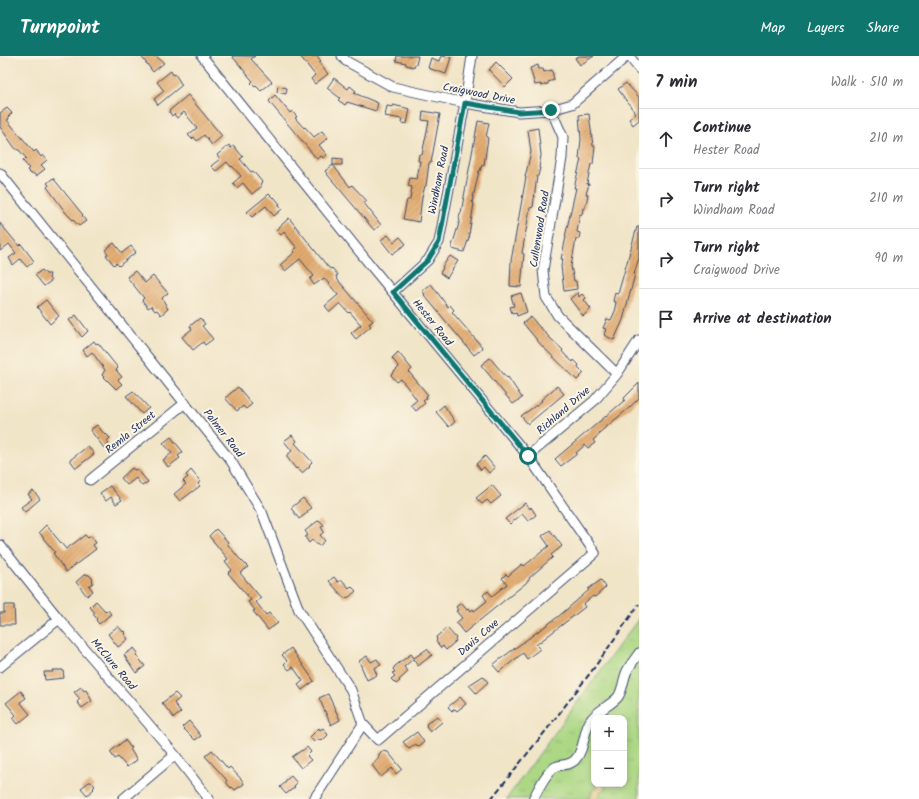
<!DOCTYPE html>
<html lang="en">
<head>
<meta charset="utf-8">
<style>
  body { margin:0; font-family:Kalam,sans-serif; background:#f2f2f3; color:#2b2b33 }
  .controls { position:absolute; right:12px; bottom:12px; display:grid; overflow:hidden; border-radius:8px; box-shadow:0 2px 6px #0003 }
  .controls button { width:36px; height:36px; display:grid; place-items:center; padding:0; border:0; border-bottom:1px solid #e1e1e2; background:#fff; color:#2b2b33; font:20px sans-serif }
  .stop { position:absolute; width:12px; height:12px; margin:-9px; border:3px solid #0f766e; border-radius:50%; background:#fff }
  .stop.end { background:#0f766e; border-color:#fff; box-shadow:0 1px 4px #0008 }
  .list { margin:0; padding:0; list-style:none }
  h2 { display:flex; justify-content:space-between; align-items:center; height:52px; margin:0; padding:0 16px; font-size:17px }
  h2 small { font-size:13px; font-weight:400; color:#7c7c81 }
  .list li { display:grid; grid-template-columns:26px 1fr auto; gap:12px; align-items:center; box-sizing:border-box; height:60px; padding:0 16px; border-top:1px solid #e1e1e2 }
  .list b { display:block; font-size:15px; white-space:nowrap }
  .list p { margin:0; font-size:13px; white-space:nowrap; color:#7c7c81 }
  .list em { font-size:13px; font-style:normal; color:#7c7c81 }
  .icon { flex:none; width:22px; height:22px; fill:none; stroke:currentColor; stroke-width:2; stroke-linecap:round; stroke-linejoin:round }
  .map { position:relative; flex:none; width:639px; height:743px; overflow:hidden }
  header { display:flex; align-items:center; gap:24px; box-sizing:border-box; height:56px; padding:0 20px; background:#0f766e; color:#fff }
  header strong { font-size:19px }
  nav { display:flex; gap:22px; margin-inline-start:auto; font-size:14px }
  main { display:flex }
  aside { flex:1; background:#fff }
  .map>svg:first-child { display:block }
  .grass { fill:url(#grass-tufts); stroke:#648371; fill-rule:evenodd }
  .sand { fill:url(#sand-dots); stroke:#84847e }
  .building { fill:url(#building-hatch) }
  .lines { fill:none; stroke-linecap:round; stroke-linejoin:round }
  .minor-casing { stroke:#3b4a6e; stroke-width:11 }
  .minor { stroke:#fff; stroke-width:9 }
  .rail { stroke:#1b2f5e; stroke-width:2; stroke-dasharray:6 3; stroke-linecap:butt }
  .route { stroke:#0f766e; stroke-width:5 }
  .labels { text-anchor:middle; stroke-width:4; stroke-linejoin:round; paint-order:stroke }
  .street-label { font-size:11px; fill:#1b2f5e; stroke:#fcf5e5 }
</style>
</head>
<body>
<header>
<strong>Turnpoint</strong>
<nav><a>Map</a><a>Layers</a><a>Share</a></nav>
</header>
<main>
<div class="map">
<svg width="639" height="743" viewBox="0 0 639 743">
  <defs>
    <pattern id="grass-tufts" width="24" height="20" patternUnits="userSpaceOnUse"><rect width="24" height="20" fill="#acd784"/><path d="M3 7l-1-3M5 7V3M7 7l1-3M15 17l-1-3M17 17v-4M19 17l1-3" fill="none" stroke="#93b974"/></pattern>
    <pattern id="sand-dots" width="8" height="8" patternUnits="userSpaceOnUse"><rect width="8" height="8" fill="#eeda9e"/><path d="M2 2h.1M6 6h.1" fill="none" stroke="#ccbb8a" stroke-width="1.8" stroke-linecap="round"/></pattern>
    <pattern id="building-hatch" width="6" height="6" patternUnits="userSpaceOnUse"><rect width="6" height="6" fill="#e2ab70"/><path d="M-1 1l2-2M0 6l6-6M5 7l2-2" fill="none" stroke="#c19363"/></pattern>
  </defs>
  <rect width="100%" height="100%" fill="#fcf5e5"/>
  <filter id="ink" filterUnits="userSpaceOnUse"><feTurbulence type="fractalNoise" baseFrequency=".025" numOctaves="2"/><feDisplacementMap in="SourceGraphic" scale="8" xChannelSelector="R" yChannelSelector="G"/><feConvolveMatrix kernelMatrix="1 2 1 2 8 2 1 2 1" color-interpolation-filters="sRGB"/></filter>
  <filter id="wash" filterUnits="userSpaceOnUse"><feTurbulence type="fractalNoise" baseFrequency=".012" numOctaves="4" result="noise"/><feDisplacementMap in="SourceGraphic" scale="16" xChannelSelector="R" yChannelSelector="G"/><feGaussianBlur stdDeviation="0.9" result="paint"/><feColorMatrix in="noise" values="0 0 0 0 0 0 0 0 0 0 0 0 0 0 0 0 0 1.4 0 .05"/><feComposite in="paint" operator="in"/></filter>
  <g filter="url(#wash)">
    <rect width="100%" height="100%" fill="#f1e5c8"/>
    <path class="grass" d="M639 562V743H506L507 742ZM594 662H624V728H594Z"/>
    <path class="sand" d="M595 728H604L606 732 600 736 598 743H586L591 740 592 735 597 731Z"/>
    <g id="blocks">
      <path class="building" d="M141 0H156L164 7 153 16Z
        M232 0H255L251 3 272 26 261 35 256 30 255 31 251 27 253 25 251 23Z
        M300 0H317L321 5 319 7 328 18 315 28 311 23 315 19Z
        M397 0H418L416 9H414V11L406 9V7L396 5Z
        M441 0 451 1 446 18 428 12 431 2 439 5Z
        M579 0H594L580 9 575 2Z
        M496 6 513 23 505 31 489 14Z
        M538 9 539 13H543L544 16 552 14 554 24 548 26V28L541 30V28L535 29 530 12Z
        M171 15 173 19 175 18 182 29 158 49 154 43 164 35 157 26Z
        M334 22 348 33 350 30 356 35 354 37 378 47 376 55 347 46 345 49 338 44 340 42 327 32Z
        M626 27 639 41V64L633 69 629 63 636 58 618 33Z
        M278 30 287 32 286 38 277 36Z
        M188 39 222 80 212 89 204 79 197 85 194 81 192 83 188 79 197 72 184 56 177 62 174 58 172 60 169 55Z
        M275 39 290 57 292 55 297 61 295 62 304 72 305 71 314 81 322 75 328 82 319 89 327 99 323 102 321 100 317 103 271 48 269 45Z
        M393 49 410 53 407 68 401 67 402 63 385 60 387 50 393 51Z
        M7 52 12 57 8 61 9 63 7 64 34 96 36 94 41 101 43 99 47 104 41 109 45 113 36 120 33 117 31 118 27 114 29 112 23 105 26 102 19 94H18L15 92 0 71V57Z
        M423 55 440 58 431 107H429L426 130H425L422 141 419 166 403 163 407 144H410L412 131 408 130 410 122 417 123 420 105H418L419 98 422 99 425 84 429 65 422 64Z
        M589 58 593 90H595L593 108H591L587 128H589L586 138 588 139 585 153 583 152 582 159 580 158 577 176 580 177 579 183H576L571 210 574 225H576L577 233 564 235 561 210 563 203H561L566 181H565L567 172 576 132H574L581 103H579L581 83 579 59Z
        M478 65 489 67 486 81 488 82 484 109H482L480 115H479L472 146 474 147 469 179H470L464 196 452 193V190L460 164 459 163 460 157H461Z
        M538 72 541 99 539 112H540L538 120H537L533 151 530 152 525 180 522 197 524 198 521 231 510 230 511 205 526 121H525L531 96 528 74Z
        M229 89 231 92 234 90 243 101 240 103 251 116 253 115 262 126 260 128 262 130 252 138 243 127 237 132 233 127 241 120 232 110 231 111 227 106 216 115 211 110 220 103 217 99Z
        M333 102 342 103V109H333Z
        M333 109 350 131 352 129 367 145 364 147 381 169 374 174 327 118 325 115Z
        M53 122 83 159 82 160 86 165 79 170 66 157 47 131 49 129 47 127Z
        M269 138 273 142 274 141 280 148 278 149 282 153 274 160 266 150 252 161 247 156Z
        M289 162 328 211 331 213 332 212 338 219 336 220 337 223 373 265 369 268 371 270 356 283 351 277 361 269 350 256 349 257 340 247 330 256 325 250 338 239 324 222 314 229 310 223 314 220 300 203 285 215 280 209 295 196 293 194 297 192 284 176 281 179 276 174Z
        M0 167 19 190 21 188 34 205 27 211 20 203 13 209 9 202 16 197 9 188 0 195Z
        M637 171H639V202L634 218H635L623 264 614 284 604 279 606 273 603 272 607 263 611 264 616 253 615 252 616 246 613 245 615 237 618 238Z
        M388 179 394 186 400 181 406 188 392 198 381 184Z
        M114 187 122 197 131 190 136 196 119 210 116 207 114 209 106 199 108 198 105 194Z
        M450 200 458 205 447 222 440 217 443 212 442 211Z
        M42 214 46 218H50L49 222 51 225 44 230 35 219Z
        M135 215 145 227 153 220 168 237 162 242 168 253 161 259 157 254 155 255 151 250 148 252 142 244 144 242 127 221Z
        M431 228 448 251 450 249 454 254 452 256 483 292 474 299 424 239 425 238 422 235Z
        M578 236 579 241 582 238 586 242 584 244 591 253 583 260 570 243Z
        M521 237 527 256 517 260 516 256 512 257 510 251 514 250 511 240Z
        M46 244 59 260 50 268 37 251Z
        M76 259 88 275 82 281 69 264Z
        M531 261 540 272H541L549 281 563 294 562 295 565 299 573 306 574 304 579 309 578 311 584 317 577 324 541 289 523 267Z
        M200 262 205 268 202 270 213 283 205 289 203 286 193 294 182 281 192 273 190 270Z
        M94 285 96 288 98 287 118 312 116 314 122 321 118 324 122 328 116 333 102 319 105 314 92 296 87 300 83 294Z
        M398 296 412 313 409 316 428 339 426 340 427 342 423 345 425 347 416 355 411 349 417 344 401 323 397 326 391 319 399 311 392 302Z
        M490 302 507 322 508 321 522 342 513 348 481 309Z
        M639 327V342L629 352 599 377 600 378 593 384 595 387 588 392 585 389 576 397 577 398 561 410 555 403 625 344 624 342Z
        M557 330 564 338 528 368 521 360 542 345 541 344Z
        M238 331 252 348 246 353 243 350 237 355 225 342Z
        M133 335 149 352 142 358 126 340Z
        M444 349 455 366 449 371 436 356Z
        M97 369 105 379 106 378 110 382 107 385 109 388 104 392 90 374Z
        M292 379 297 385 295 387 312 406 309 409 310 410 302 417 297 412 296 413 286 400 292 395 284 385Z
        M171 381 183 396 178 400 180 402 168 411 163 404 172 397 163 387Z
        M88 390 94 398 76 412 70 404Z
        M485 400 495 412 489 417 484 411 481 414 476 408Z
        M132 412 134 414 137 413 148 426 142 430 136 422 127 429 121 422Z
        M191 414 200 425 198 428 200 430 180 445 174 438 186 428 183 425 188 421 186 419Z
        M492 429 501 440 491 448 487 444 482 448 476 442Z
        M110 430 122 444 116 448 111 441 106 445 100 437Z
        M33 434 40 443 25 456 21 451 32 443 28 438Z
        M303 442 311 452 308 454 307 457 299 463 291 452Z
        M525 447 530 453 531 451 536 459 528 465 522 458 510 468 505 463Z
        M319 464 324 469 321 471 324 476 320 479 325 485 319 490 312 484 309 487 305 481 308 479 305 475Z
        M46 469 66 493 85 479 88 482 91 480 96 487 93 489 96 493 66 516 53 497 55 496 43 482H44L39 476Z
        M216 473 228 486 227 487 229 490 238 501 248 511 240 517 261 542 256 546 266 559 269 557 278 567 268 574 253 555 255 554 248 546 251 544 228 517 232 514 225 505 228 503 209 480Z
        M550 474 562 490 551 499 553 501 529 522H530L526 527 464 577 456 567 462 562 456 555 458 554 456 551 461 547 467 554 469 552 471 555 473 553 474 555 487 545 483 539 488 535 492 540 507 528 502 522 506 518 508 520 522 508 524 510 549 490 542 480Z
        M85 518 89 519 92 522 93 527 89 530 93 535 87 540 76 526Z
        M334 521 338 526 342 524 349 532 351 530 356 535 349 541 344 542 329 525Z
        M601 524 606 531 604 533 595 541 593 540 583 548 585 551 536 589 540 593 527 603 523 597 499 616 493 609 499 604 559 560 589 534 588 533Z
        M96 545 106 556 108 554 111 558 99 568 96 564 97 563 93 558 95 557 90 551Z
        M4 549H14L15 569H0V557H4Z
        M118 570 123 576 124 575 125 577 124 578 128 583 118 591 108 578Z
        M447 572 456 582 455 583 456 585 446 594 443 590 441 592 436 585 437 584 436 581Z
        M134 592 138 597 136 599 145 610 136 617 124 599Z
        M291 592 314 625 302 634 298 629 303 625 293 611 289 614 284 608 287 605 282 599Z
        M427 593 432 599 418 610 413 603 404 611 408 616 399 624 400 625 396 628 391 623 395 620 392 617 395 616 393 613 395 610 411 598 414 602Z
        M367 600 371 606 377 603 381 609 374 612 377 619 367 624 359 605Z
        M52 614H63L64 622 45 624 44 616H53Z
        M483 620 488 626 476 637 469 629Z
        M81 631 84 635 86 634 92 645 82 652 77 646 80 643 74 636Z
        M21 635 26 642 20 646 30 658 18 668 13 662 16 659 6 647Z
        M175 637 180 642 174 647 181 656 174 662 162 647Z
        M328 638 340 664 331 669 319 642Z
        M460 641 466 648 457 655 455 653 452 655 448 651Z
        M437 660 442 666 430 676 426 671 427 670 426 668Z
        M189 665 201 680 195 684 182 671Z
        M319 672 320 674 323 672 328 679 323 684 322 683 319 684 318 683 314 686 310 681Z
        M417 676 424 686 418 691 416 688 409 693 403 686Z
        M125 684 131 692 130 693 137 704 127 711 118 701 115 703 110 696Z
        M307 691 311 696 307 700 311 704 301 712 292 701 302 694V695Z
        M212 694 228 713 230 711 242 724 244 728 235 734 232 731 231 732 226 726 227 725 225 722 205 700Z
        M382 695 388 696 402 713 396 718 392 712 381 721 372 709 379 701V698Z
        M291 720 297 727 294 730 295 731 286 738 280 731 286 726 285 725Z
        M89 726H91L95 730 93 732 94 733 87 739 81 732Z"/>
    </g>
  </g>
  <g filter="url(#ink)">
    <use href="#blocks" fill-opacity="0" stroke="#3b4a6e" stroke-width="1"/>
    <g class="lines">
      <defs>
        <path id="minor" d="M342 0 346 5 393 31 465 47 519 56 551 54 572 48 627 0
          M629 0 639 13
          M551 54 563 81 562 102 543 214 546 241 558 260 617 318
          M0 117 231 405 262 456 299 554 351 634 363 668 378 684 595 497 528 400 371 210 202 0
          M393 236 428 204 439 186 465 47 472 0
          M528 400 594 345 617 318 639 284
          M90 424 185 347
          M0 489 59 563 175 699 209 743
          M0 611 59 563
          M123 743 175 699
          M314 743 363 668
          M533 743C538 734 546 716 555 711 562 708 569 710 575 704 585 693 583 677 590 665 596 655 610 650 618 641 623 634 623 623 627 615 630 609 635 603 639 597"/>
      </defs>
      <use href="#minor" class="minor-casing"/>
      <use href="#minor" class="minor"/>
      <path class="rail" d="M491 743 548 672 594 612 639 548"/>
    </g>
  </g>
  <g class="lines" filter="url(#ink)">
    <path class="route" d="M528 400 393 236 428 204 439 186 465 47 519 56 551 54"/>
  </g>
  <g class="labels">
    <g class="street-label">
      <text transform="translate(479 37) rotate(11)" y="4">Craigwood Drive</text>
      <text transform="translate(438 124) rotate(-79)" y="4">Windham Road</text>
      <text transform="translate(539 173) rotate(-81)" y="4">Cullenwood Road</text>
      <text transform="translate(433 266) rotate(51)" y="4">Hester Road</text>
      <text transform="translate(563 354) rotate(-41)" y="4">Richland Drive</text>
      <text transform="translate(130 376) rotate(-39)" y="4">Remla Street</text>
      <text transform="translate(224 377) rotate(52)" y="4">Palmer Road</text>
      <text transform="translate(478 581) rotate(-41)" y="4">Davis Cove</text>
      <text transform="translate(114 608) rotate(50)" y="4">McClure Road</text>
    </g>
  </g>
</svg>
<div class="controls">
<button>+</button>
<button>−</button>
</div>
<div class="stop" style="left:528px;top:400px"></div>
<div class="stop end" style="left:551px;top:54px"></div>
</div>
<aside>
<h2>7 min<small>Walk · 510 m</small></h2>
<ul class="list">
<li><svg class="icon" aria-label="ahead" viewBox="0 0 24 24"><path d="M12 20V5M6 11l6-6 6 6"/></svg><div><b>Continue</b><p>Hester Road</p></div><em>210 m</em></li>
<li><svg class="icon" aria-label="right" viewBox="0 0 24 24"><path d="M7 20v-9h11M14 6l5 5-5 5"/></svg><div><b>Turn right</b><p>Windham Road</p></div><em>210 m</em></li>
<li><svg class="icon" aria-label="right" viewBox="0 0 24 24"><path d="M7 20v-9h11M14 6l5 5-5 5"/></svg><div><b>Turn right</b><p>Craigwood Drive</p></div><em>90 m</em></li>
<li><svg class="icon" aria-label="arrive" viewBox="0 0 24 24"><path d="M6 21V4h12l-3 4 3 4H6"/></svg><div><b>Arrive at destination</b></div></li>
</ul>
</aside>
</main>
</body>
</html>
